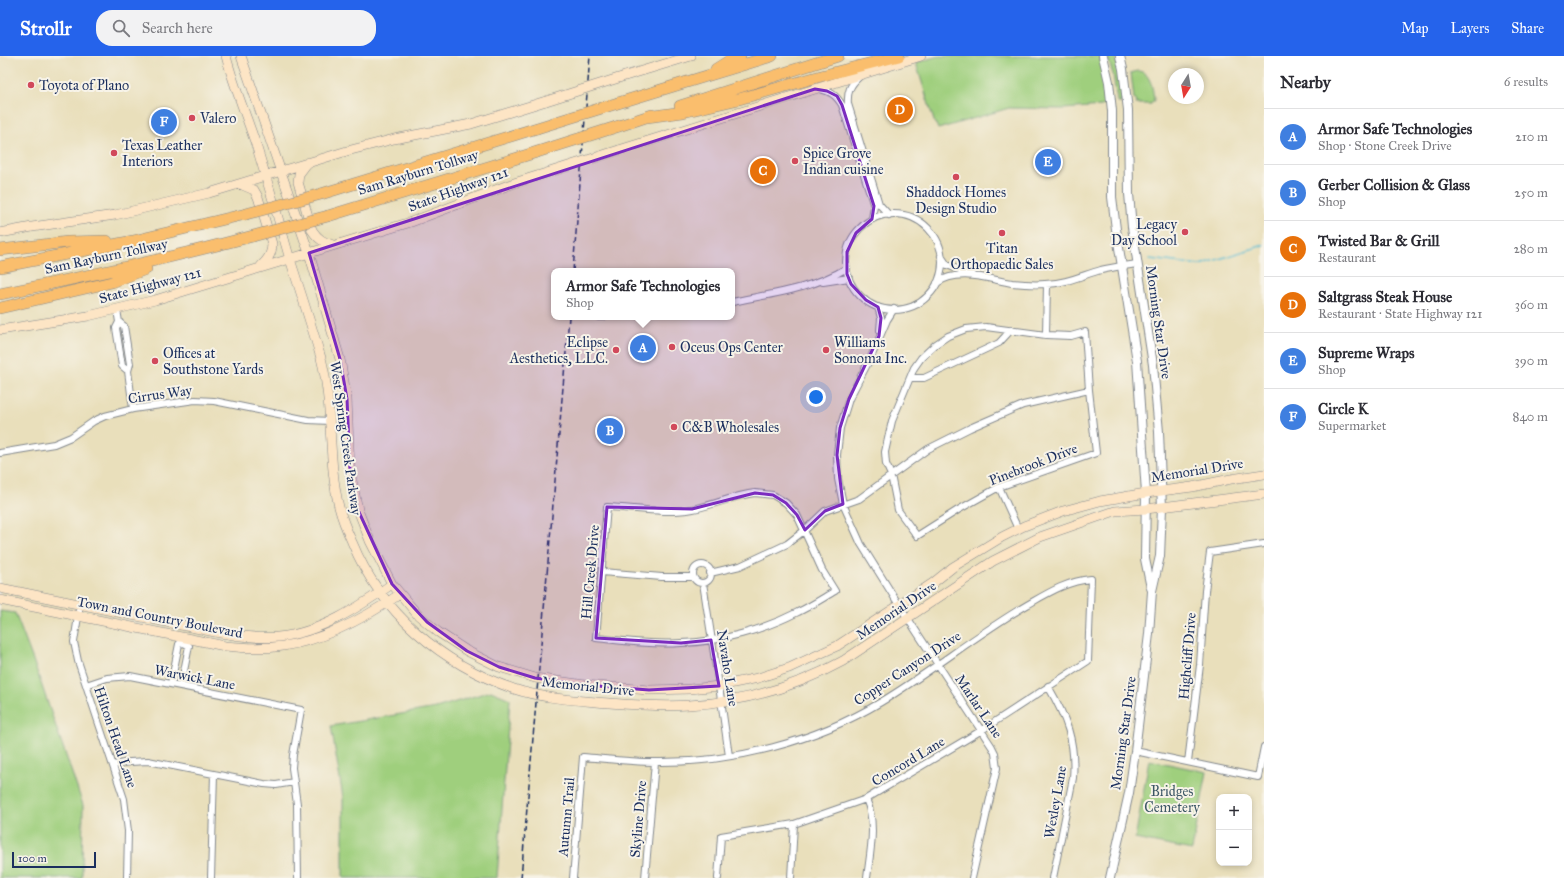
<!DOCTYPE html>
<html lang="en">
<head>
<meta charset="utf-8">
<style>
  body { margin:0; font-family:"IM FELL Great Primer",serif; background:#f2f2f3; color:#2b2b33 }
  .controls { position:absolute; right:12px; bottom:12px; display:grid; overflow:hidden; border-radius:8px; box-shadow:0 2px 6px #0003 }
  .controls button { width:36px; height:36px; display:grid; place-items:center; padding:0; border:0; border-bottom:1px solid #e1e1e2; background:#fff; color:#2b2b33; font:20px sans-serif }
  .compass { position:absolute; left:1168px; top:12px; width:36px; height:36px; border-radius:50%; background:#fff; box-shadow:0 2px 6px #0003; rotate:191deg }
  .scale { position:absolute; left:12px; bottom:10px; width:84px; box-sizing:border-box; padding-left:4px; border:2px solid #1b2f5e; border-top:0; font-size:11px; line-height:14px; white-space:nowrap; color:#1b2f5e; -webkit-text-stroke:3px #f7f3e8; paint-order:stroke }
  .you { position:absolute; left:816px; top:341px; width:14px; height:14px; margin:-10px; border:3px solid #fff; border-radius:50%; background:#1a73e8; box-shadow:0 0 0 6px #1a73e833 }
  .badge { display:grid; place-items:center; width:26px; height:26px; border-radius:50%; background:#2563eb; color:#fff; font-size:13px; font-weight:700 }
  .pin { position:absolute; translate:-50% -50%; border:2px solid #fff; box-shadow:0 1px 4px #0006 }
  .popup { position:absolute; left:551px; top:212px; width:184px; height:52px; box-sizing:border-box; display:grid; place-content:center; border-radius:8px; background:#fff; filter:drop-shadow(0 1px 3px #0005); font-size:13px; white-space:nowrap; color:#7c7c81 }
  .popup b { font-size:15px; color:#2b2b33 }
  .popup::after { content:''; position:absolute; left:50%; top:100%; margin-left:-8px; border:8px solid transparent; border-top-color:#fff }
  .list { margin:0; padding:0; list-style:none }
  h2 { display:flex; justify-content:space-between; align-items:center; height:52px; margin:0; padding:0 16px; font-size:17px }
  h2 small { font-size:13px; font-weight:400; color:#7c7c81 }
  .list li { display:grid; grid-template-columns:26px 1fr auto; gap:12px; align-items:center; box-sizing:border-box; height:56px; padding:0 16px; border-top:1px solid #e1e1e2 }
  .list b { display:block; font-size:15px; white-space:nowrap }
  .list p { margin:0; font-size:13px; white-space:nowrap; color:#7c7c81 }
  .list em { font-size:13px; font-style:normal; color:#7c7c81 }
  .icon { flex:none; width:22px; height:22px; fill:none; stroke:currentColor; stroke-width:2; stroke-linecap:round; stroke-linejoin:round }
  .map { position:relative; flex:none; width:1264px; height:822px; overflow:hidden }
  header { display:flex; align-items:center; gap:24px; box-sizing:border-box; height:56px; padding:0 20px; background:#2563eb; color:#fff }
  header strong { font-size:19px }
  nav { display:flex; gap:22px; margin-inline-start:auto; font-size:14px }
  .search { width:280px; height:36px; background:#f2f2f3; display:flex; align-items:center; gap:10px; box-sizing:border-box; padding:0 14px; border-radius:16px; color:#7c7c81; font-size:15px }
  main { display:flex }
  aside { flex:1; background:#fff }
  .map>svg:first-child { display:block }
  .green { fill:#9fcf7d; stroke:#5d7f6e }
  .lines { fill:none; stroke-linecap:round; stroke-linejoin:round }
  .stream { stroke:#55bdd3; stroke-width:1.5 }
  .minor-casing { stroke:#82878c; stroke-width:8 }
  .tertiary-casing { stroke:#82878c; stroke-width:10 }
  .secondary-casing { stroke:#82878c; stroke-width:10 }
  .motorway-casing { stroke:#82878c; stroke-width:12 }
  .minor { stroke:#fff; stroke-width:6 }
  .tertiary { stroke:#fff; stroke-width:8 }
  .secondary { stroke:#fde5c5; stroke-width:9 }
  .motorway { stroke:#fabe6d; stroke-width:11 }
  .rail { stroke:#1b2f5e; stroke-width:1.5; stroke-dasharray:6 3; stroke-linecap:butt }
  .secondary-bridge-casing { stroke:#82878c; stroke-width:10; stroke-linecap:butt }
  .motorway-bridge-casing { stroke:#82878c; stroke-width:12; stroke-linecap:butt }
  .secondary-bridge { stroke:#fde5c5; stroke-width:9 }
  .motorway-bridge { stroke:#fabe6d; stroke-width:11 }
  .marked { fill:#7b2cbf; fill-opacity:0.2; stroke:#7b2cbf; stroke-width:3; stroke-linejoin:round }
  .poi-dot { fill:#d1495b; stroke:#f7f3e8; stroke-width:1.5 }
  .labels { text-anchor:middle; stroke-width:4; stroke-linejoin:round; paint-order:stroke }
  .poi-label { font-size:14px; fill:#1b2f5e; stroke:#f7f3e8; text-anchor:start }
  .street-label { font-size:14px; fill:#1b2f5e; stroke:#f7f3e8 }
  .park-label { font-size:14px; fill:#3c5766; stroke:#f7f3e8 }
</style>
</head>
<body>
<header>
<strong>Strollr</strong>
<div class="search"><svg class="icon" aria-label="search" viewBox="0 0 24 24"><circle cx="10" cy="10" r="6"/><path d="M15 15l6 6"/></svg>Search here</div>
<nav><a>Map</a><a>Layers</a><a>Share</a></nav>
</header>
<main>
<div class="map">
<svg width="1264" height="822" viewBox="0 0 1264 822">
  <rect width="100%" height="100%" fill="#f7f3e8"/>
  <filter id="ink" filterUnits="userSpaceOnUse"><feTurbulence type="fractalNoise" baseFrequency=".025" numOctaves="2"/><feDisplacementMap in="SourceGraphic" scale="8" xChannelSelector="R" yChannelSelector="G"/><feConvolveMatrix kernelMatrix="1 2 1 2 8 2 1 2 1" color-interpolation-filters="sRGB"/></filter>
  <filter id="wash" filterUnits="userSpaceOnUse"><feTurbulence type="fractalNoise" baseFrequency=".012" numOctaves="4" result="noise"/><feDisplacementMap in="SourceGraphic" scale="16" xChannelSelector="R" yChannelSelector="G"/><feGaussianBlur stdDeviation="0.9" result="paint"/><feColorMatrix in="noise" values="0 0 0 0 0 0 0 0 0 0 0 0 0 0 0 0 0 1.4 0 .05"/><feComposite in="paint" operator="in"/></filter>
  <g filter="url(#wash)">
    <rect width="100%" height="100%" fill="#e9dfbb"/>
    <path class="green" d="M938 0H1100L1108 44 1102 50 1064 53 1009 52 938 73 936 68H935L916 7Z
      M1107 0H1116L1123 42 1121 47H1118L1117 45 1113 18Z
      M1137 15C1151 15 1153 34 1154 44L1151 48H1135L1136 46 1134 43 1131 17Z
      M0 555 15 557 33 604 83 749 82 822H0Z
      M491 635 510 643 497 822H343V741L331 670 436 652Z
      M1149 704 1207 716 1192 794 1135 783Z"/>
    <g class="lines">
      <path class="stream" d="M1150 203 1200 209 1264 189"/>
    </g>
  </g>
  <g filter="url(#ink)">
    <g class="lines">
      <defs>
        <path id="minor" d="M859 21C850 29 847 36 848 48L879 148 889 159
          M819 33C830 35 836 39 842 49L874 150 872 163
          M846 206a48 48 0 1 1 96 0a48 48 0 1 1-96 0Z
          M941 200 947 209 973 219
          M823 226 849 222
          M937 227C958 212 988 223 1012 227 1022 228 1034 229 1045 228 1065 228 1083 219 1101 214 1113 211 1125 210 1137 208
          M732 246C770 238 813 233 847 212
          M878 251 881 262 880 274
          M894 253 887 264 872 299 849 343 840 372 837 399 838 423 843 448 861 488 899 549 992 691 995 697 997 712 972 822
          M117 254 119 266 116 272 122 310 128 315
          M599 261H603
          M119 266 124 270 130 308 128 315 133 353
          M986 271 1046 279 1071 280 1085 276 1089 334 1096 397 999 431 958 454 917 480 898 454 891 419 886 408 885 396 892 365 914 312 921 302 936 288 948 280 966 273Z
          M1046 279 1047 228
          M910 322H924L999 287 1011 274
          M0 397 54 388 71 381 94 365 105 360 133 353 195 344 214 345 308 364 330 365
          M999 431 1018 473
          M755 437 773 439 786 447 797 459 822 514 835 535C823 542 811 550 798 556 763 574 721 586 681 587 653 589 624 585 596 582L607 451C635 452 665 458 693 453 715 449 734 439 755 437Z
          M693 518a9 9 0 1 1 18 0a9 9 0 1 1-18 0Z
          M602 516 662 521H693
          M710 517 740 510 787 488 805 474 825 455 859 443 928 393 970 372 1023 349 1089 334
          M703 527 719 630 729 700
          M80 548 74 586 78 605 124 743 128 775 127 822
          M171 628 179 588 184 587 189 590 181 630
          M86 629 107 622 130 620 301 654 293 699 292 712 297 748 298 822
          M1048 630C1066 661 1076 685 1073 722L1053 822
          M1135 695 1258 721 1264 691
          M1188 706 1200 609 1205 535 1210 496 1264 488
          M113 709 130 706 148 705 264 728 276 729 294 726
          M866 743C877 767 870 797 867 822
          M211 822 214 718
          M573 822 583 701C607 703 631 706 655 706 733 707 815 686 881 646 931 616 977 578 1027 549 1048 537 1067 525 1091 523L1088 605 982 674 866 743 794 768 721 780 718 822
          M645 822 655 706
          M791 822 794 768"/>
        <path id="tertiary" d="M1103 0 1109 26 1112 55V141L1116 173 1137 305 1146 437 1145 503 1151 532
          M1110 822 1129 737 1135 695 1149 578 1152 535 1160 500 1162 452 1159 376 1153 309 1132 171 1129 138 1128 54 1123 13 1120 0"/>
        <path id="secondary" d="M226 0C234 31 247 61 257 92 268 127 279 164 289 200 300 234 311 268 321 302 334 351 327 402 339 451 342 463 347 475 352 486 381 557 442 608 514 633 544 643 578 644 609 647 636 649 663 651 689 649 743 646 796 631 843 605L993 505 1040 481 1115 455 1146 453 1264 438
          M241 0 309 197 340 303 347 343 350 415 358 454 370 485 392 528 417 558 438 576 467 595 499 611 535 622 585 629 649 634 690 633 719 630 758 622 789 612 837 590 933 527 953 511 1002 481 1024 470 1063 455 1100 445 1146 437 1192 431 1231 423 1264 418
          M625 20 691 0
          M619 94 921 0
          M308 106 299 118 298 126 312 174C318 183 323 186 333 189
          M240 128 254 134 258 141 272 188C272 198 268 203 261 210
          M0 177 32 171 115 159 209 137 347 95 394 83 471 68 546 45
          M0 274 88 260 155 244 411 166 514 127 540 119
          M0 532 220 577C239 580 259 583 278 581 320 577 359 551 392 528
          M0 544 225 590C244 592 264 593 283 590 325 584 365 562 400 538"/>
        <path id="motorway" d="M716 13 732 3 740 0
          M618 47 772 0
          M680 50 838 0
          M647 61 683 56 739 43 821 20 899 0
          M616 71 652 59
          M321 138 537 72
          M328 160 537 96
          M0 194 68 186 107 185
          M0 211 133 185 246 158
          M0 238C85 221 169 202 253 180
          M0 252 112 226 146 213"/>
      </defs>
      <use href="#minor" class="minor-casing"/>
      <use href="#tertiary" class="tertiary-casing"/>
      <use href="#secondary" class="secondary-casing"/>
      <use href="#motorway" class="motorway-casing"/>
      <use href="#minor" class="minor"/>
      <use href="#tertiary" class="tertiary"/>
      <use href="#secondary" class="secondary"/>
      <use href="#motorway" class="motorway"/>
      <path class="rail" d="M573 215 590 0
        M521 822 569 261"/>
      <defs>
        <path id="secondary-bridge" d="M546 45 625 20
          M540 119 619 94"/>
        <path id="motorway-bridge" d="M537 72 618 47
          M537 96 616 71
          M246 158 321 138
          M253 180 328 160"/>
      </defs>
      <use href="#secondary-bridge" class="secondary-bridge-casing"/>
      <use href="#motorway-bridge" class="motorway-bridge-casing"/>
      <use href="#secondary-bridge" class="secondary-bridge"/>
      <use href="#motorway-bridge" class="motorway-bridge"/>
    </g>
  </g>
  <path class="marked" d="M815 33 827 35 837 40 842 49 874 150 872 163 856 177 847 196V218L851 228 866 244 878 251 881 262 879 280 849 343 840 372 837 399 843 448 825 455 805 474 797 459 786 447 773 439 755 437 692 453 607 451 596 582 681 587 711 584 719 630 649 634 585 629 535 622 499 611 467 595 427 566 392 528 358 454 350 415 347 343 340 303 309 197Z"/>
  <g class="poi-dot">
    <circle cx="31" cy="29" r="4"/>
    <circle cx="192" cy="62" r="4"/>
    <circle cx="114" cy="97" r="4"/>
    <circle cx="795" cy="105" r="4"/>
    <circle cx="956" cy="121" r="4"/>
    <circle cx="1185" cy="176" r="4"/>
    <circle cx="1002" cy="177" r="4"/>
    <circle cx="672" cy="291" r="4"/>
    <circle cx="616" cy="294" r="4"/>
    <circle cx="826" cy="294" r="4"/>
    <circle cx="155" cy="305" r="4"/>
    <circle cx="674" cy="371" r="4"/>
  </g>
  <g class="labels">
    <g class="poi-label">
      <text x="39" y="34">Toyota of Plano</text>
      <text x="200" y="67">Valero</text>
      <text x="122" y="94">Texas Leather<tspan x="122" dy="16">Interiors</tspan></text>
      <text x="803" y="102">Spice Grove<tspan x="803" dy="16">Indian cuisine</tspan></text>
      <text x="956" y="141" text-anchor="middle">Shaddock Homes<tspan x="956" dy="16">Design Studio</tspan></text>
      <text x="1177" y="173" text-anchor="end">Legacy<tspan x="1177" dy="16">Day School</tspan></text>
      <text x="1002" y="197" text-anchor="middle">Titan<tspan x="1002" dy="16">Orthopaedic Sales</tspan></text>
      <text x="608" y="291" text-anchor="end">Eclipse<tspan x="608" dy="16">Aesthetics, LLC.</tspan></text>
      <text x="834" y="291">Williams<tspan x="834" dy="16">Sonoma Inc.</tspan></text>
      <text x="680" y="296">Oceus Ops Center</text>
      <text x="163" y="302">Offices at<tspan x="163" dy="16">Southstone Yards</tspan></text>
      <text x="682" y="376">C&amp;B Wholesales</text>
    </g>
    <g class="street-label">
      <text transform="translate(418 116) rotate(-17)" y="5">Sam Rayburn Tollway</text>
      <text transform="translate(458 133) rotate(-20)" y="5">State Highway 121</text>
      <text transform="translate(106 200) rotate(-12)" y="5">Sam Rayburn Tollway</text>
      <text transform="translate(150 229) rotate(-15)" y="5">State Highway 121</text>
      <text transform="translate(1159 266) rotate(82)" y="5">Morning Star Drive</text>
      <text transform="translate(160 338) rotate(-8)" y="5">Cirrus Way</text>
      <text transform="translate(346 382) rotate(82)" y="5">West Spring Creek Parkway</text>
      <text transform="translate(1033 408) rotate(-21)" y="5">Pinebrook Drive</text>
      <text transform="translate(1197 414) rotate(-9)" y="5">Memorial Drive</text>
      <text transform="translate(590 516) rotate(-85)" y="5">Hill Creek Drive</text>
      <text transform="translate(896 554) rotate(-34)" y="5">Memorial Drive</text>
      <text transform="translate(160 561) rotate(11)" y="5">Town and Country Boulevard</text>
      <text transform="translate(1187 600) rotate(-85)" y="5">Highcliff Drive</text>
      <text transform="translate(728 612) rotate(81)" y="5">Navaho Lane</text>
      <text transform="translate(907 612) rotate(-33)" y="5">Copper Canyon Drive</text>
      <text transform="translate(195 621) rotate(11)" y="5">Warwick Lane</text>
      <text transform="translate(588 630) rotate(6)" y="5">Memorial Drive</text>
      <text transform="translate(979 650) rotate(56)" y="5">Marlar Lane</text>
      <text transform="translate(1123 677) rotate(-82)" y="5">Morning Star Drive</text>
      <text transform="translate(116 681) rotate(71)" y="5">Hilton Head Lane</text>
      <text transform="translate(908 705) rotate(-31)" y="5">Concord Lane</text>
      <text transform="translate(1055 746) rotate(-80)" y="5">Wexley Lane</text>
      <text transform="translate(566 761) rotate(-85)" y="5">Autumn Trail</text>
      <text transform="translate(638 763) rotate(-85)" y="5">Skyline Drive</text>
    </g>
    <g class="park-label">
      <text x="1172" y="740">Bridges<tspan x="1172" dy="16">Cemetery</tspan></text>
    </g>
  </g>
</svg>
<div class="controls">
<button>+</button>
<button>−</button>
</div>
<svg class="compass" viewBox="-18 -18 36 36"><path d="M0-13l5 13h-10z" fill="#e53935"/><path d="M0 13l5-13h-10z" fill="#7c7c81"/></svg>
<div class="scale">100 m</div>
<div class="you"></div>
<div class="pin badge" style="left:643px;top:292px;background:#3f7fe0">A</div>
<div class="popup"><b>Armor Safe Technologies</b>Shop</div>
<div class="pin badge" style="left:610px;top:375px;background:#3f7fe0">B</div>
<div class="pin badge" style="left:763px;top:115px;background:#e8710a">C</div>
<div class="pin badge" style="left:900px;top:54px;background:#e8710a">D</div>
<div class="pin badge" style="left:1048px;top:106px;background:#3f7fe0">E</div>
<div class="pin badge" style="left:164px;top:66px;background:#3f7fe0">F</div>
</div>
<aside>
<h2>Nearby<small>6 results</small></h2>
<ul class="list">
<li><span class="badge" style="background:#3f7fe0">A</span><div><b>Armor Safe Technologies</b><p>Shop · Stone Creek Drive</p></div><em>210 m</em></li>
<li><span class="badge" style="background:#3f7fe0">B</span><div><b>Gerber Collision &amp; Glass</b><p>Shop</p></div><em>250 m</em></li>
<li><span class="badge" style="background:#e8710a">C</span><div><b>Twisted Bar &amp; Grill</b><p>Restaurant</p></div><em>280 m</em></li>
<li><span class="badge" style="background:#e8710a">D</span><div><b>Saltgrass Steak House</b><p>Restaurant · State Highway 121</p></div><em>360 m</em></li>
<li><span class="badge" style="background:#3f7fe0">E</span><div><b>Supreme Wraps</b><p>Shop</p></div><em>390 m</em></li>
<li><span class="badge" style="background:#3f7fe0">F</span><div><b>Circle K</b><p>Supermarket</p></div><em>840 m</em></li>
</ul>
</aside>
</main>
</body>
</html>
